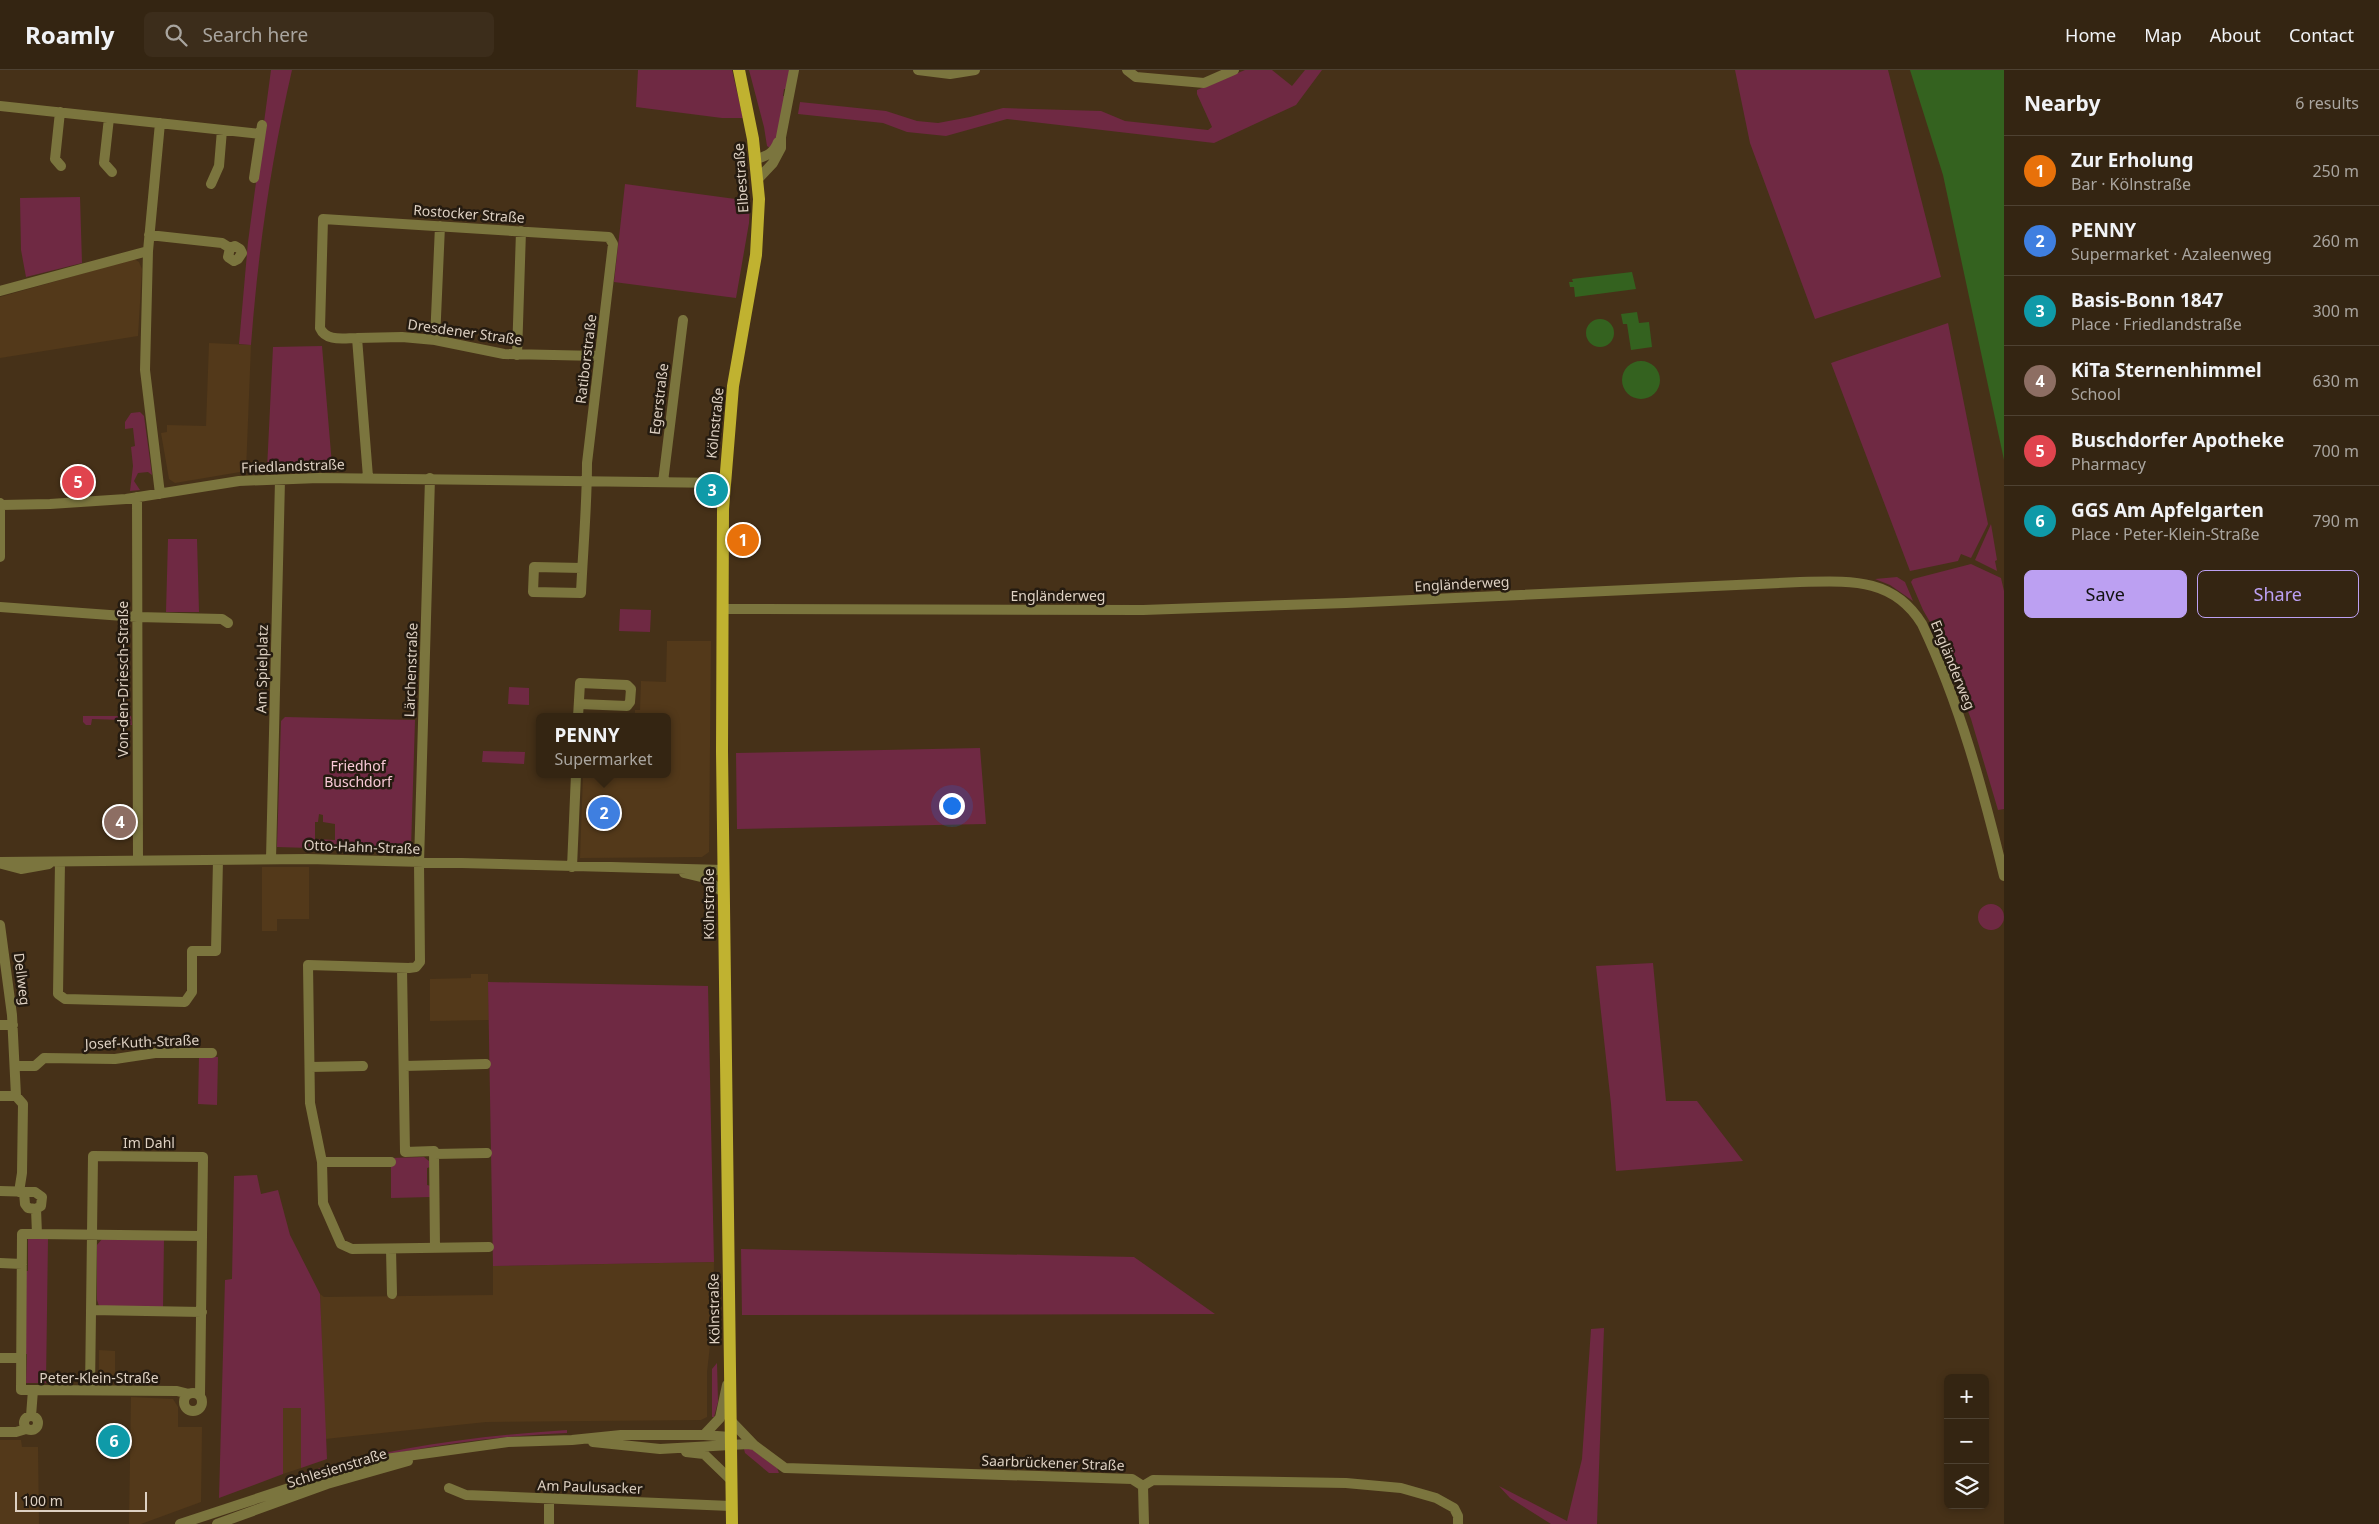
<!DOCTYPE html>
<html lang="en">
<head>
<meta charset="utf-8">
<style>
  body { margin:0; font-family:"Noto Sans",sans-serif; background:#3c2d1b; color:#f1f3f6 }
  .controls { position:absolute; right:15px; bottom:15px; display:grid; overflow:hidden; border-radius:8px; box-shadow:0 2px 8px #0003 }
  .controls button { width:45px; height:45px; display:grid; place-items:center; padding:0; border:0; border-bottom:1px solid #4e4232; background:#342512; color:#f1f3f6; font:25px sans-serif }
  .scale { position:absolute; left:15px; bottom:12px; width:132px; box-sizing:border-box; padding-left:5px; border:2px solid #ded1c3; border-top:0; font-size:14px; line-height:18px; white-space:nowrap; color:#ded1c3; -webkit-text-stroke:4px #251b10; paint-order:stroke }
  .you { position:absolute; left:951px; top:735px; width:18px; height:18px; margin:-12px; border:4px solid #fff; border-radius:50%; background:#1a73e8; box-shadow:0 0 0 8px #1a73e833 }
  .badge { display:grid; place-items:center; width:32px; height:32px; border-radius:50%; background:#bca0f2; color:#fff; font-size:16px; font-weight:700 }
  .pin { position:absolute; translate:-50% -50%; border:2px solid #fff; box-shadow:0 1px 5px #0006 }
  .popup { position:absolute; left:536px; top:643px; width:135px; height:65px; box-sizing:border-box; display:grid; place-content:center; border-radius:8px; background:#342512; filter:drop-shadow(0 1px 4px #0005); font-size:16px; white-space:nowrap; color:#a9a59f }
  .popup b { font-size:19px; color:#f1f3f6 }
  .popup::after { content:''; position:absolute; left:50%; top:100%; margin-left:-10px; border:10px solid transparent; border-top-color:#342512 }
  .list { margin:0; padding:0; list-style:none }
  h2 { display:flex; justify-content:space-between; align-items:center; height:65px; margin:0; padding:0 20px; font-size:21px }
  h2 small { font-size:16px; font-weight:400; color:#a9a59f }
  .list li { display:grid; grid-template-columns:32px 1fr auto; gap:15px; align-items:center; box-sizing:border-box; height:70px; padding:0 20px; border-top:1px solid #4e4232 }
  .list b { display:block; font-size:19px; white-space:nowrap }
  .list p { margin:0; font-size:16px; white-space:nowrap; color:#a9a59f }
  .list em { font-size:16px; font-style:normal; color:#a9a59f }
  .actions { display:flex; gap:10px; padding:15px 20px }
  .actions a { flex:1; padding:11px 0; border:1px solid #bca0f2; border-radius:8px; text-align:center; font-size:18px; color:#bca0f2 }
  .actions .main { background:#bca0f2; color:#111 }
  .icon { flex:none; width:28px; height:28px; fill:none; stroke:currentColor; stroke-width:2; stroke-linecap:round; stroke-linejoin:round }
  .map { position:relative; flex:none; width:2004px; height:1454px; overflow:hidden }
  header { display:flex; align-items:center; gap:30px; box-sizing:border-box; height:70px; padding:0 25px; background:#342512; border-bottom:1px solid #4e4232 }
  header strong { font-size:24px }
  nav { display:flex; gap:28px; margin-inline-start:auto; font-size:18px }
  .search { width:350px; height:45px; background:#3c2d1b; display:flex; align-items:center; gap:12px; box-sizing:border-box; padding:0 18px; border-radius:8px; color:#a9a59f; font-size:19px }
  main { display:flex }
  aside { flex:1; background:#342512 }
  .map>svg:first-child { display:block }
  .built { fill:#53391a }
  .green { fill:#6f2943; fill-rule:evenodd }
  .water { fill:#34621f }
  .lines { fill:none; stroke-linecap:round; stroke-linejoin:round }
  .minor { stroke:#7b753e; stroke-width:10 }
  .major { stroke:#c0b230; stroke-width:12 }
  .labels { text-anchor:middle; stroke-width:5; stroke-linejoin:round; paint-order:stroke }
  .street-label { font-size:14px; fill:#ded1c3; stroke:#251b10 }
  .park-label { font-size:14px; fill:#f9cad7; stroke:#251b10 }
</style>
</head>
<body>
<header>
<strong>Roamly</strong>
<div class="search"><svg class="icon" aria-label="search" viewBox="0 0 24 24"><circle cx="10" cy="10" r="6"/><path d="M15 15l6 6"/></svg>Search here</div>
<nav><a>Home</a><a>Map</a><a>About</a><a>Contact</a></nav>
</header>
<main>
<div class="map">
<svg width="2004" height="1454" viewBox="0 0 2004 1454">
  <rect width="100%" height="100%" fill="#463118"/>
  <path class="built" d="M134 189 139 192 142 199 138 266 0 288V227Z
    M209 273 251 275 246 401 175 413 169 409 161 363 167 362V355L206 356Z
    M667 571H711L709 782 702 787 580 788 583 704H668V647H635V640H640L641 611 666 612Z
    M262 797H309V849H277V861H262Z
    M471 904H488L489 950 430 951V909L471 908Z
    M714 1192 713 1249 707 1302V1347L701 1350 486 1352 325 1369 320 1224 324 1227 493 1225V1196Z
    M99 1280 115 1281V1307H99Z
    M131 1327 173 1329 178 1337V1357H202L201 1432 141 1454H129Z
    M283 1338H301V1398L283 1404Z
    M0 1370H21L22 1377H38L39 1454H0Z"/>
  <path class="green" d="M271 0H292C271 91 258 181 251 275L239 274 248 172Z
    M638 0H732L743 48H722L636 37Z
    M749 0H790L787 19H784L783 26H785L778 64 770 78 767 76 764 57Z
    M1245 0H1272L1292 16 1305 0H1322L1296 35 1214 73 1007 49 946 66 907 62 883 53 798 44 800 32 886 41 917 51 938 53 970 47 1003 38 1101 41 1125 51 1208 60 1212 57 1197 24V20Z
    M1735 0H1888L1941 207 1815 249 1750 73Z
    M625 114 750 131 749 153 736 228 614 212Z
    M80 127 82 193 26 207 21 180 20 128Z
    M1948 253 1988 454 1971 488 1961 484 1958 491 1910 501 1831 293Z
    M322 276 332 395 267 399 273 277Z
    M140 342 144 346 152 405 148 402 138 403 134 411 140 420 130 421 133 396 131 377 135 376 133 358 125 359V352L131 343Z
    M1991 454 1997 490 1995 491 1997 501 1975 490Z
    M168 469H197L199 542H166Z
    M1971 494 2001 508 2004 521V739L1998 740 1971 649 1947 587 1950 581 1942 561 1934 559 1923 540 1911 512 1913 509Z
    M1897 507 1905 512 1913 531 1890 515 1875 509Z
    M620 539 651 540 650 562 619 561Z
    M509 617 529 618V635L508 634Z
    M83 646H131L132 655H122V650L92 649 91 655H86L83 652Z
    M285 647 415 650 411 778 407 781 277 777 281 651ZM319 744 323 745V752L335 754V770L315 769V752H318Z
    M980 678 986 754 737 759 736 683Z
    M483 681 525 682 524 694 482 692Z
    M1978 847a13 13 0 1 1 26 0a13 13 0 1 1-26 0Z
    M1653 893 1666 1031H1697L1743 1091 1616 1101 1611 1034 1596 896Z
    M488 912 708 916 714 1192 493 1196Z
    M199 986 218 987 217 1035 198 1034Z
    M424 1087 429 1091 430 1097 427 1098V1115L431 1116V1127L391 1128V1088Z
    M257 1105 261 1124 278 1120 290 1165 320 1224 327 1389 301 1398V1338H283V1404L219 1428 225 1210 232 1209 234 1106Z
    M28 1169H48L46 1313H26L27 1284H24L25 1201H28Z
    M102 1169H164L163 1238 99 1236 97 1230V1175Z
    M741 1179 1134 1187 1215 1244 742 1245Z
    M1604 1258 1597 1454H1551L1510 1428 1499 1416 1567 1451 1582 1389 1591 1259Z
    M717 1293 718 1332 714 1347H712V1299Z
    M567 1360V1363C476 1367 388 1381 300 1407V1404C388 1378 475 1366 567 1360Z
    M750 1378 777 1398 779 1403H769L745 1383 744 1379Z"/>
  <path class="water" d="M1910 0H2004V390L1943 105Z
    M1632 202 1636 219 1575 227 1574 217H1570L1569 212H1573L1572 209Z
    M1637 242 1639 253 1649 252 1652 277 1631 280 1627 254H1623L1621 244Z
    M1586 263a14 14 0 1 1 28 0a14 14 0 1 1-28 0Z
    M1622 310a19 19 0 1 1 38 0a19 19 0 1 1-38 0Z"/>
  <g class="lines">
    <path class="minor" d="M918 0 950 4 975 0
      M1127 0 1136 7 1204 13 1234 0
      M0 36 260 64
      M60 42 55 89 61 96
      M109 48 104 93 112 102
      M756 89C767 86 774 83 778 72
      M254 108 262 55
      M758 109 773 93 781 78V67L794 0
      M211 114 219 96 222 60
      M149 165 222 173 230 178 235 176 240 179 242 183 238 189 234 191 228 187 230 178
      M0 221 148 181
      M357 268 402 267 435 270 504 284 599 286
      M435 270 440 156
      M517 285 521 161
      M368 407 357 268C344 268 326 272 320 258L323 149 609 167 613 174 587 393C587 436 583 479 581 523L533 522 534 497 582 498
      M430 408 419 793 420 892 416 897 409 898 308 895 310 1033 322 1092 323 1133 341 1174 352 1179 489 1177
      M663 412 683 250
      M160 424 145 300 148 181 160 53
      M137 427 138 791
      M0 433V487
      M2 435 50 434 126 429 239 411 319 408 724 413
      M0 537 137 547 222 549 228 553
      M722 539 1143 540 1346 533 1800 512C1849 511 1893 507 1922 554 1960 634 1983 720 2004 806
      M578 647 580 613 627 615 631 619 630 632 627 636 579 634
      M271 789 280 410
      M0 792 308 789 724 800
      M60 792 58 924 65 929 185 932 192 922V881H216L218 790
      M2 794 21 799 49 794
      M572 797 576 704
      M684 803 705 808 724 823
      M0 855 12 945 16 1026 23 1034 22 1103 19 1122
      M402 898 405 1082 434 1081 435 1178
      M0 955H13
      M15 996H35L44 988 115 989 155 983H212
      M404 996 486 994
      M310 997 363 996
      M0 1026H16
      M434 1084 487 1083
      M322 1092H391
      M0 1121 35 1122 42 1127 41 1136 36 1139 28 1138 25 1134 24 1122
      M37 1164 202 1166
      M391 1179 392 1224
      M0 1193 22 1194
      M91 1240 202 1242
      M0 1288H21
      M33 1320H21L22 1164H37L36 1139
      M90 1320 93 1086 203 1087 200 1326
      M184 1332a9 9 0 1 1 18 0a9 9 0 1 1-18 0Z
      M24 1353a7 7 0 1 1 14 0a7 7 0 1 1-14 0Z
      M31 1346 33 1320 177 1321 189 1324
      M730 1350 754 1375 785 1398 1132 1409 1143 1416
      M0 1362H16L26 1359
      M704 1365 720 1348 727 1315
      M593 1372 660 1379 748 1374 754 1375
      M686 1382 704 1384 731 1410
      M1143 1416 1153 1410 1346 1413 1401 1418 1436 1428 1454 1438 1458 1446V1454
      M1143 1416 1144 1454
      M449 1418 466 1425 731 1436
      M180 1454 371 1391 508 1372 572 1370 621 1365H704L730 1367
      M217 1454 327 1414 408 1391
      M549 1454V1430"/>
    <path class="major" d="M732 1454 722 681 723 439 733 316 756 185 759 129 753 69 739 0"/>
  </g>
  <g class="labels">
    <g class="street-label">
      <text transform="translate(741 108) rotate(-94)" y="5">Elbestraße</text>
      <text transform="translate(469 144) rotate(4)" y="5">Rostocker Straße</text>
      <text transform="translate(465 262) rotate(8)" y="5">Dresdener Straße</text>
      <text transform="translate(586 289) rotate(-83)" y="5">Ratiborstraße</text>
      <text transform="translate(659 329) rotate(-83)" y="5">Egerstraße</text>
      <text transform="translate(715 353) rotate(-84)" y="5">Kölnstraße</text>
      <text transform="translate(293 396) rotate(-2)" y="5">Friedlandstraße</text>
      <text transform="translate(1462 514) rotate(-3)" y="5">Engländerweg</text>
      <text x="1058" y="531">Engländerweg</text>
      <text transform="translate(1953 595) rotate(68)" y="5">Engländerweg</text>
      <text transform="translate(262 599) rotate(-89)" y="5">Am Spielplatz</text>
      <text transform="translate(411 600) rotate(-88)" y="5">Lärchenstraße</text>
      <text transform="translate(123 609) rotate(-90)" y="5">Von-den-Driesch-Straße</text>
      <text transform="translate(362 777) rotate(2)" y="5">Otto-Hahn-Straße</text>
      <text transform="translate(709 834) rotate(-90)" y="5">Kölnstraße</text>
      <text transform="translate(22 909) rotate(83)" y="5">Dellweg</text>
      <text transform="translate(142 972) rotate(-2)" y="5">Josef-Kuth-Straße</text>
      <text x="149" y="1078">Im Dahl</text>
      <text transform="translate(714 1239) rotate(-91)" y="5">Kölnstraße</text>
      <text x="99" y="1313">Peter-Klein-Straße</text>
      <text transform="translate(1053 1393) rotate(2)" y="5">Saarbrückener Straße</text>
      <text transform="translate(337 1398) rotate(-17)" y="5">Schlesienstraße</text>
      <text transform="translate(590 1417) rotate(2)" y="5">Am Paulusacker</text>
    </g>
    <g class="park-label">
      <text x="358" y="701">Friedhof<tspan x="358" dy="16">Buschdorf</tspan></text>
    </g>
  </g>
</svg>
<div class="controls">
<button>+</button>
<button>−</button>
<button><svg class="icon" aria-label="layers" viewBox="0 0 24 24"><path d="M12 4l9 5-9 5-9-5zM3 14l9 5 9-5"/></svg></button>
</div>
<div class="scale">100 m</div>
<div class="you"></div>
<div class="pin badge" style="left:743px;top:470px;background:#e8710a">1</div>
<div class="pin badge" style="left:604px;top:743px;background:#3f7fe0">2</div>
<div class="popup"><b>PENNY</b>Supermarket</div>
<div class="pin badge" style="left:712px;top:420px;background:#0f9aa8">3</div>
<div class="pin badge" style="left:120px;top:752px;background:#8d6e63">4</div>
<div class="pin badge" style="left:78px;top:412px;background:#e0444e">5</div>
<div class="pin badge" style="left:114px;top:1371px;background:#0f9aa8">6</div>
</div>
<aside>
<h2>Nearby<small>6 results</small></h2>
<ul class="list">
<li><span class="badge" style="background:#e8710a">1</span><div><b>Zur Erholung</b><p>Bar · Kölnstraße</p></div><em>250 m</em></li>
<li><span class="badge" style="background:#3f7fe0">2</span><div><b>PENNY</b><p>Supermarket · Azaleenweg</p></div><em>260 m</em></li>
<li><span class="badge" style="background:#0f9aa8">3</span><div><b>Basis-Bonn 1847</b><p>Place · Friedlandstraße</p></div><em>300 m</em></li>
<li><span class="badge" style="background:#8d6e63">4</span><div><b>KiTa Sternenhimmel</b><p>School</p></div><em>630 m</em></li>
<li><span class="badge" style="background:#e0444e">5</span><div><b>Buschdorfer Apotheke</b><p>Pharmacy</p></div><em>700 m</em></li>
<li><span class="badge" style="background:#0f9aa8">6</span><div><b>GGS Am Apfelgarten</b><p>Place · Peter-Klein-Straße</p></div><em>790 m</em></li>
</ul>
<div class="actions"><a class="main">Save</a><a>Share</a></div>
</aside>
</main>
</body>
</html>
